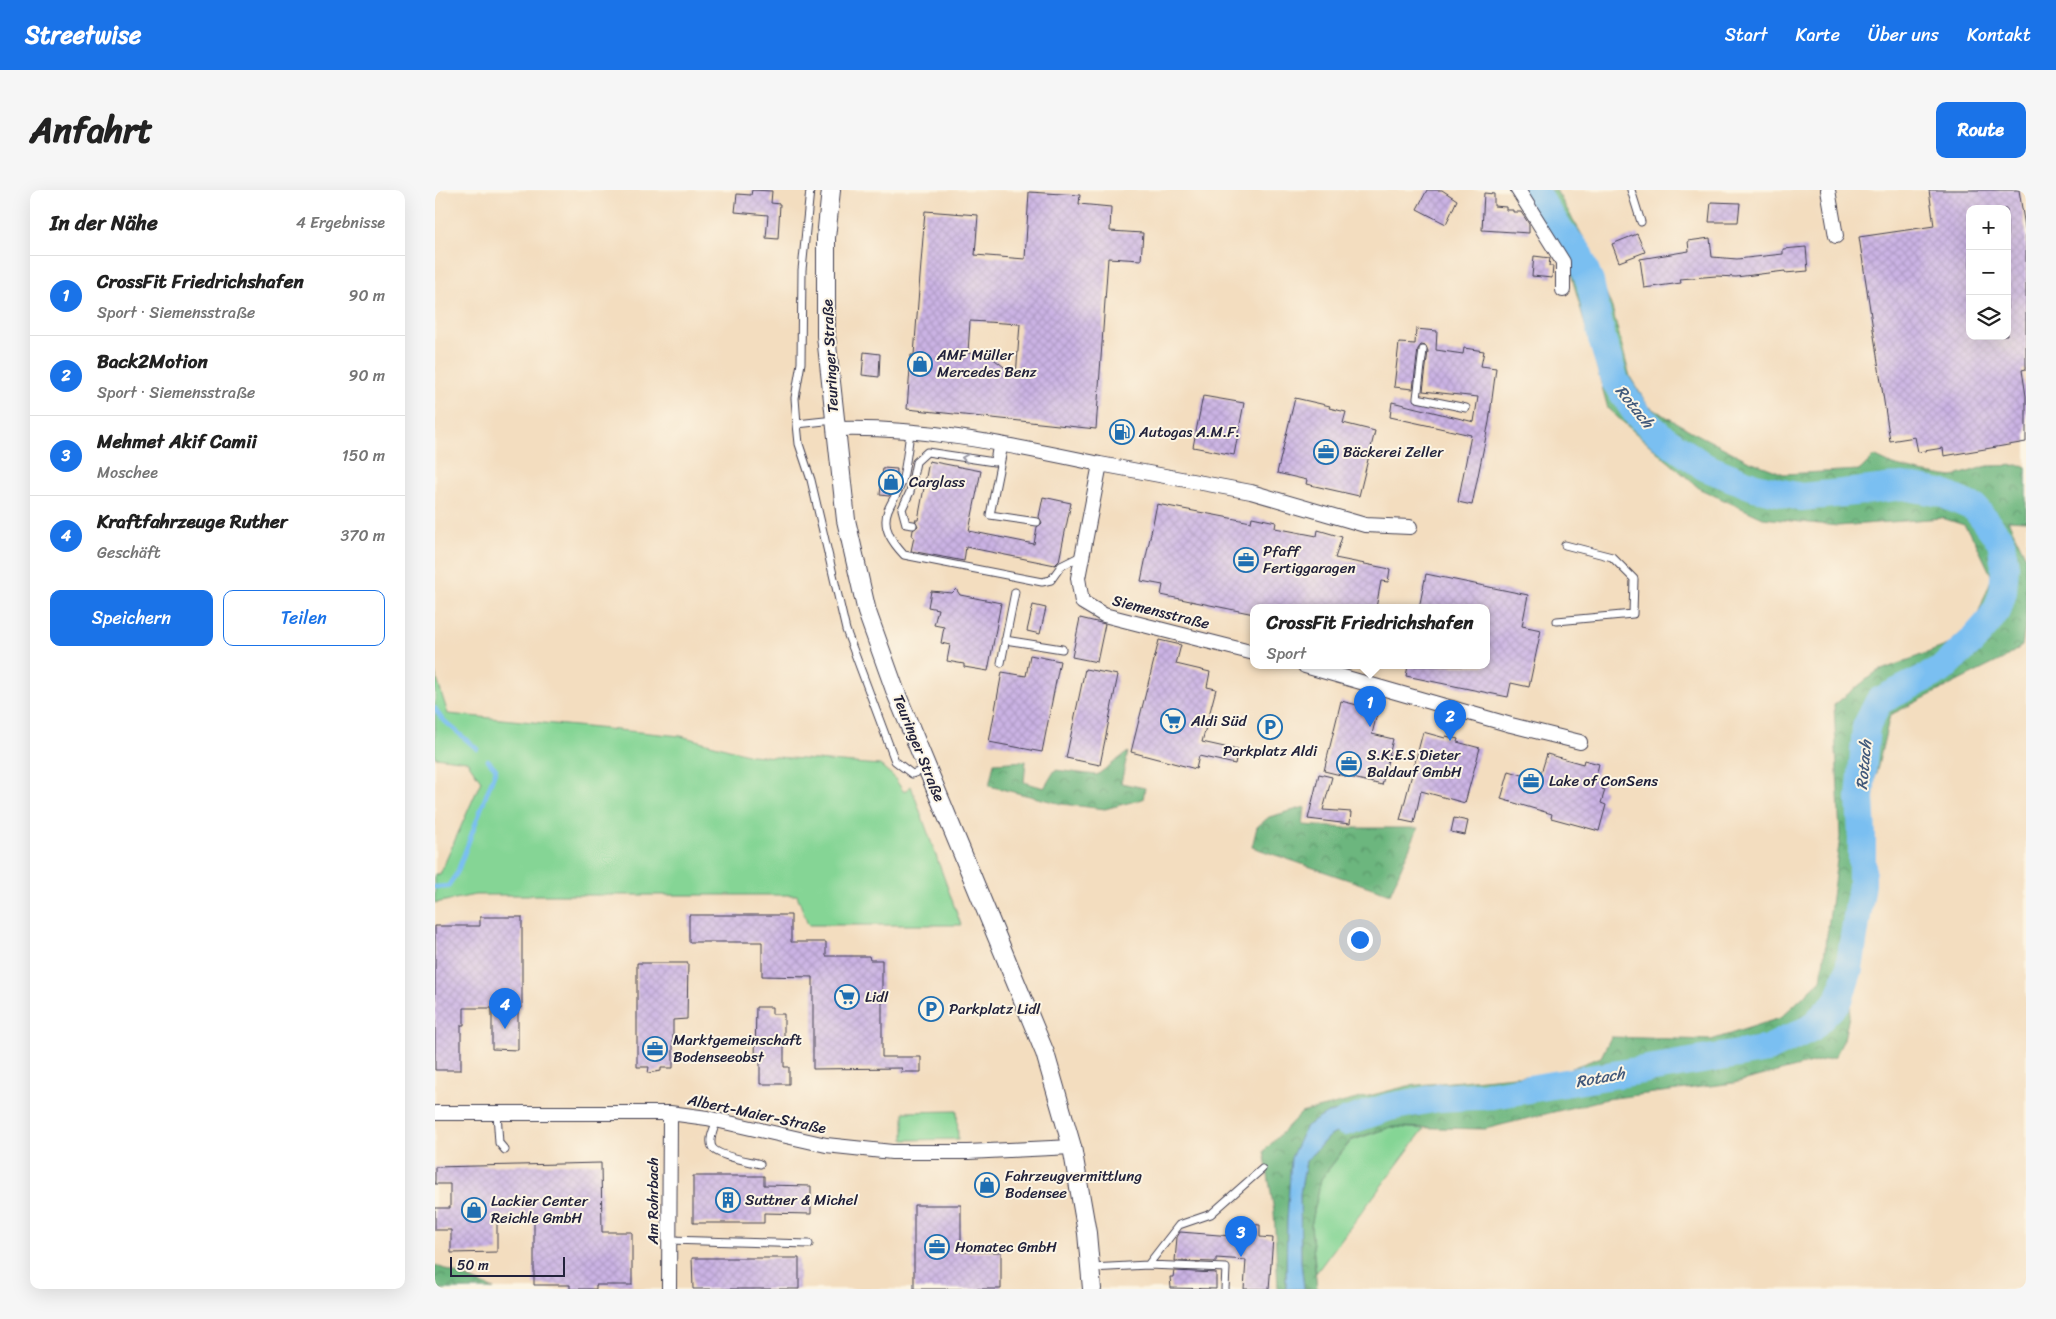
<!DOCTYPE html>
<html lang="de">
<head>
<meta charset="utf-8">
<style>
  body { margin:0; font-family:Sriracha,sans-serif; background:#f6f6f6; color:#222 }
  .controls { position:absolute; right:15px; top:15px; display:grid; overflow:hidden; border-radius:10px; box-shadow:0 5px 20px #0002 }
  .controls button { width:45px; height:45px; display:grid; place-items:center; padding:0; border:0; border-bottom:1px solid #e0e0e0; background:#fff; color:#222; font:25px sans-serif }
  .scale { position:absolute; left:15px; bottom:12px; width:115px; box-sizing:border-box; padding-left:5px; border:2px solid #22223b; border-top:0; font-size:14px; line-height:18px; white-space:nowrap; color:#22223b; -webkit-text-stroke:4px #fcf5e5; paint-order:stroke }
  .you { position:absolute; left:924px; top:749px; width:18px; height:18px; margin:-12px; border:4px solid #fff; border-radius:50%; background:#1a73e8; box-shadow:0 0 0 8px #1a73e833 }
  .badge { display:grid; place-items:center; width:32px; height:32px; border-radius:50%; background:#1a73e8; color:#fff; font-size:16px; font-weight:700 }
  .pin { position:absolute; translate:-50% -41px; filter:drop-shadow(0 1px 2px #0008) }
  .pin::after { content:''; position:absolute; top:26px; width:18px; height:15px; background:inherit; clip-path:polygon(0 0,100% 0,50% 100%) }
  .popup { position:absolute; left:815px; top:414px; width:240px; height:65px; box-sizing:border-box; display:grid; place-content:center; border-radius:10px; background:#fff; filter:drop-shadow(0 1px 4px #0005); font-size:16px; white-space:nowrap; color:#767676 }
  .popup b { font-size:19px; color:#222 }
  .popup::after { content:''; position:absolute; left:50%; top:100%; margin-left:-10px; border:10px solid transparent; border-top-color:#fff }
  .list { margin:0; padding:0; list-style:none }
  h2 { display:flex; justify-content:space-between; align-items:center; height:65px; margin:0; padding:0 20px; font-size:21px }
  h2 small { font-size:16px; font-weight:400; color:#767676 }
  .list li { display:grid; grid-template-columns:32px 1fr auto; gap:15px; align-items:center; box-sizing:border-box; height:80px; padding:0 20px; border-top:1px solid #e0e0e0 }
  .list b { display:block; font-size:19px; white-space:nowrap }
  .list p { margin:0; font-size:16px; white-space:nowrap; color:#767676 }
  .list em { font-size:16px; font-style:normal; color:#767676 }
  .actions { display:flex; gap:10px; padding:15px 20px }
  .actions a { flex:1; padding:11px 0; border:1px solid #1a73e8; border-radius:10px; text-align:center; font-size:18px; color:#1a73e8 }
  .actions .main { background:#1a73e8; color:#fff }
  .icon { flex:none; width:28px; height:28px; fill:none; stroke:currentColor; stroke-width:2; stroke-linecap:round; stroke-linejoin:round }
  .map { position:relative; flex:none; width:1591px; height:1099px; overflow:hidden; border-radius:10px }
  header { display:flex; align-items:center; gap:30px; box-sizing:border-box; height:70px; padding:0 25px; background:#1a73e8; color:#fff }
  header strong { font-size:24px }
  nav { display:flex; gap:28px; margin-inline-start:auto; font-size:18px }
  .intro { display:flex; align-items:center; justify-content:space-between; box-sizing:border-box; height:120px; padding:0 30px }
  h1 { margin:0; font-size:35px }
  .button { padding:12px 22px; border-radius:10px; background:#1a73e8; color:#fff; font-size:18px; font-weight:700 }
  main { display:flex; gap:30px; padding:0 30px }
  aside { flex:1; background:#fff; border-radius:10px; box-shadow:0 5px 20px #0002 }
  .map>svg:first-child { display:block }
  .grass { fill:#85d595; stroke:#547c68 }
  .forest { fill:url(#forest-crowns); stroke:#476c5c }
  .water { fill:#7abff1; stroke:#4e7096 }
  .lines { fill:none; stroke-linecap:round; stroke-linejoin:round }
  .stream { stroke:#7abff1; stroke-width:4.5 }
  .river { stroke:#7abff1; stroke-width:28 }
  .building { fill:url(#building-cross-hatch); fill-rule:evenodd }
  .service-casing { stroke:#413e4f; stroke-width:9 }
  .minor-casing { stroke:#413e4f; stroke-width:16 }
  .tertiary-casing { stroke:#413e4f; stroke-width:20 }
  .service { stroke:#fff; stroke-width:7 }
  .minor { stroke:#fff; stroke-width:14 }
  .tertiary { stroke:#fff; stroke-width:18 }
  .oneway { stroke:#9c9ca7 }
  .labels { text-anchor:middle; stroke-width:4; stroke-linejoin:round; paint-order:stroke }
  .poi-label { font-size:15px; fill:#22223b; stroke:#fcf5e5; text-anchor:start }
  .street-label { font-size:15px; fill:#22223b; stroke:#fcf5e5 }
  .water-label { font-size:16px; font-style:italic; fill:#41597b; stroke:#fcf5e5 }
</style>
</head>
<body>
<header>
<strong>Streetwise</strong>
<nav><a>Start</a><a>Karte</a><a>Über uns</a><a>Kontakt</a></nav>
</header>
<div class="intro"><h1>Anfahrt</h1><a class="button">Route</a></div>
<main>
<aside>
<h2>In der Nähe<small>4 Ergebnisse</small></h2>
<ul class="list">
<li><span class="badge">1</span><div><b>CrossFit Friedrichshafen</b><p>Sport · Siemensstraße</p></div><em>90 m</em></li>
<li><span class="badge">2</span><div><b>Back2Motion</b><p>Sport · Siemensstraße</p></div><em>90 m</em></li>
<li><span class="badge">3</span><div><b>Mehmet Akif Camii</b><p>Moschee</p></div><em>150 m</em></li>
<li><span class="badge">4</span><div><b>Kraftfahrzeuge Ruther</b><p>Geschäft</p></div><em>370 m</em></li>
</ul>
<div class="actions"><a class="main">Speichern</a><a>Teilen</a></div>
</aside>
<div class="map">
<svg width="1591" height="1099" viewBox="0 0 1591 1099">
  <defs>
    <pattern id="forest-crowns" width="20" height="18" patternUnits="userSpaceOnUse" patternTransform="scale(1.25)"><rect width="20" height="18" fill="#6cb67e"/><path d="M2 6a3 3 0 1 1 6 0M12 15a3 3 0 1 1 6 0" fill="none" stroke="#589468"/></pattern>
    <pattern id="building-cross-hatch" width="8" height="8" patternUnits="userSpaceOnUse" patternTransform="scale(1.25)"><rect width="8" height="8" fill="#cbb3e4"/><path d="M0 0l8 8M0 8l8-8" fill="none" stroke="#ae9ac4"/></pattern>
  </defs>
  <rect width="100%" height="100%" fill="#fcf5e5"/>
  <filter id="ink" filterUnits="userSpaceOnUse"><feTurbulence type="fractalNoise" baseFrequency=".02" numOctaves="2"/><feDisplacementMap in="SourceGraphic" scale="10" xChannelSelector="R" yChannelSelector="G"/><feConvolveMatrix kernelMatrix="1 2 1 2 8 2 1 2 1" color-interpolation-filters="sRGB"/></filter>
  <filter id="wash" filterUnits="userSpaceOnUse"><feTurbulence type="fractalNoise" baseFrequency=".0096" numOctaves="4" result="noise"/><feDisplacementMap in="SourceGraphic" scale="20" xChannelSelector="R" yChannelSelector="G"/><feGaussianBlur stdDeviation="1.12" result="paint"/><feColorMatrix in="noise" values="0 0 0 0 0 0 0 0 0 0 0 0 0 0 0 0 0 1.4 0 .05"/><feComposite in="paint" operator="in"/></filter>
  <g filter="url(#wash)">
    <rect width="100%" height="100%" fill="#f3ddbf"/>
    <path class="grass" d="M0 483 13 524 246 546 316 565 445 575 458 586 469 602 476 596 526 735H373L362 705H40L0 713V684H5L46 591 32 571 0 567Z
      M522 921 523 949 469 950V922Z
      M956 937 989 939 881 1083 876 1036 886 989 916 951Z"/>
    <path class="forest" d="M1091 0H1121L1151 52 1177 118 1195 187 1213 216 1256 241 1312 270 1349 284 1425 280 1439 266 1458 275 1485 282 1517 287 1552 276 1587 275 1591 277V331L1573 330 1591 367V431L1587 456 1568 469 1455 525 1438 597 1433 737 1409 849 1400 867 1299 893 1171 909 1050 939 956 937 916 950 886 989 876 1036 882 1099H869L866 1072 865 1004 871 971 894 946 947 923 943 914 893 923 856 968 852 1031 851 1099H843L839 1021 829 961 866 923 973 896 1080 886H1115L1166 867 1176 847 1276 850 1345 828 1386 790 1405 647 1399 515 1441 482 1513 455 1541 429 1557 387 1540 351 1529 335 1507 328 1403 336 1328 328 1265 299 1173 219 1133 72Z
      M693 562 686 593 710 598 708 609 670 619 627 614 554 596 559 573 591 571 589 592 609 598 620 580 662 585Z
      M870 617 868 635 911 638H983L955 704 817 657 822 637 834 627Z
      M0 1075 59 1099H0Z"/>
    <path class="water" d="M943 914 948 923 894 946 871 971 865 1004 866 1072 869 1099H851L852 1031 856 968 871 936 893 923Z"/>
    <g class="lines">
      <path class="stream" d="M0 518 6 528 42 559
        M0 697 13 696 22 683 61 579 53 570"/>
      <path class="river" d="M910 932 954 917 1003 908 1058 905 1333 859 1376 838 1404 810 1414 779 1427 694V644L1425 608 1431 537 1444 511 1506 480 1536 452 1552 434 1563 418 1568 402 1570 376 1566 351 1540 318 1506 303 1468 296 1419 302 1366 307 1320 297 1270 277 1226 246 1202 224 1180 191 1167 149 1155 92 1143 62 1123 38 1098 0"/>
    </g>
    <g id="blocks">
      <path class="building" d="M317 0 337 1 336 13 345 14 343 49 331 48 333 25 300 22 302 4 316 5Z
        M992 0H1007L1022 10 1011 34 982 19Z
        M1494 0H1584L1591 43V179L1587 180 1591 206V252L1509 266 1508 258 1483 262 1480 247 1455 251 1424 47 1499 36ZM1535 19H1572V146H1535Z
        M594 2 645 5 644 14 676 17 675 41 708 43 706 70 673 68 661 239 472 219 476 165H479L490 21 543 25 540 65 590 69ZM535 131 585 134 581 186 556 167 533 163Z
        M1049 3 1059 4V16L1071 17V20H1078V22H1086L1094 34V43L1047 40Z
        M1276 12 1305 13 1303 32H1274Z
        M1202 44 1210 62 1184 72 1177 54Z
        M1275 48 1277 67 1302 69 1348 64V59L1371 57 1373 81 1350 83V81L1301 87 1281 86 1245 89 1246 93 1209 98 1205 69 1254 61 1253 51Z
        M1099 66 1115 68 1114 76H1118L1117 88 1097 86Z
        M981 139 1002 141 1001 160 1028 164 1029 158 1049 161 1046 176 1061 178 1054 232 1037 315 1023 312 1036 245 955 227 957 212 1039 232 1043 207 988 201 993 161 991 156 986 155 983 159 978 199 959 197 964 153 980 154Z
        M429 162 445 164 444 187 427 185Z
        M768 206 809 213 799 265 758 257Z
        M860 208 895 216 894 218 911 222 908 233 940 241 924 306 871 294 872 290 842 283Z
        M494 271 546 281 534 341 599 354 602 337 607 333 604 327 608 307 636 313 624 371 620 375 531 357 529 371 476 361 479 347 477 346 478 340 483 336 480 330H483Z
        M448 278 462 279 461 293 454 306 445 305Z
        M722 314 816 332 817 327 841 332 840 338 882 346 883 340 907 347 900 368 955 379 953 392 946 391 941 418H819V424L726 405 728 395 706 391Z
        M991 384 1093 405 1087 436 1106 440 1094 497 1076 493 1073 507 971 486 973 476H1051V418H984Z
        M521 399 525 405 566 413 553 481 529 477V474L512 471 515 455 506 453 509 437 499 435 503 419 493 417 496 401 517 403Z
        M598 415 611 418 605 444 592 441Z
        M645 428 670 434 662 472 637 467Z
        M724 450 746 455 741 474 775 482 772 497 781 499 767 552 803 560 800 574 764 566 761 579 696 562Z
        M595 465 625 471 607 562 554 552 567 482 591 486Z
        M650 479 683 485 665 575 631 568Z
        M906 511 943 520 937 544 958 549 947 595 889 581Z
        M988 542 1010 548 1011 546 1023 549 1022 552 1045 558 1030 613 986 601 979 633 965 630Z
        M1112 564 1148 574 1149 570 1164 574 1160 590 1169 592 1167 599 1170 600 1166 613 1171 615 1164 641 1116 628 1117 624 1066 609 1074 581 1104 590Z
        M884 584 897 587 888 620 916 622 915 634 873 629Z
        M1019 628 1033 631 1030 645 1016 642Z
        M254 725H356V752H391V766H434L435 770H447V867H486V882H466L467 878 378 879V787L327 786V752H254Z
        M45 727H87V818H83V860L57 859V818H29V835H26V880H0V736H45Z
        M202 773H253L252 829 238 830V878H226V881L213 883 214 877H202Z
        M321 817H337V824H349V877H354V894H325V870H320Z
        M166 973 167 1042H197V1095H161V1099H135V1095H99V1026L62 1027V1062L16 1063V1040H0V1018H15V994H0V977Z
        M258 986H329V995L376 996V1024L329 1023V1033H258Z
        M479 1015H526V1062H566V1099H479Z
        M798 1033 825 1035V1047L838 1048 834 1099H809L811 1070 781 1068V1072L740 1071 742 1047 745 1042 797 1046Z
        M257 1068H364V1099H258Z
        M739 1081 781 1083V1099L736 1098 735 1087H738Z"/>
    </g>
  </g>
  <g filter="url(#ink)">
    <use href="#blocks" fill-opacity="0" stroke="#413e4f" stroke-width="1"/>
    <g class="lines">
      <defs>
        <path id="service" d="M375 0 367 80 366 173 360 208 362 234 399 230
          M1196 0 1206 32
          M988 160 982 208 1031 218
          M362 234 364 254 376 290 411 440 460 571 477 584 492 579
          M475 242C473 259 471 276 467 292 463 303 457 310 453 320 446 338 458 353 469 365L607 392 616 390 626 376 646 366
          M569 255 555 325 602 332
          M478 335 471 334 467 319 475 302 481 272 492 262 559 272 562 253
          M1122 431 1198 424 1199 389 1177 367 1130 355
          M570 450 627 459
          M566 473 580 402
          M62 923 64 953 70 960
          M282 930C280 937 273 949 277 957 281 966 315 971 325 974
          M234 1050 374 1054
          M713 1075 791 1078 790 1099
          M656 1078 713 1075 744 1035 776 1024 827 979"/>
        <path id="minor" d="M1083 0 1128 72V100
          M1393 0 1401 46
          M400 239C490 236 578 256 665 274L643 388 647 412 669 425 819 463
          M665 274 816 302 930 335 975 337
          M870 476 1076 535 1145 552
          M0 923H235L272 928 391 955 457 962H533L637 957
          M234 1099 235 923"/>
        <path id="tertiary" d="M396 0 391 48V146L411 330 432 422 461 503 610 863 637 957 652 1043 657 1099"/>
      </defs>
      <use href="#service" class="service-casing"/>
      <use href="#minor" class="minor-casing"/>
      <use href="#tertiary" class="tertiary-casing"/>
      <use href="#service" class="service"/>
      <use href="#minor" class="minor"/>
      <use href="#tertiary" class="tertiary"/>
    </g>
    <defs><path id="oneway-chevron" d="M-2-3.5L2.5 0L-2 3.5" fill="none" stroke-width="1.6" stroke-linecap="round" stroke-linejoin="round" transform="scale(1.25)"/></defs>
    <use class="oneway" href="#oneway-chevron" transform="translate(530 268) rotate(-171)"/>
  </g>
  <defs>
    <symbol id="shop-ring" viewBox="-11 -11 22 22"><circle r="9.5" fill="#fcf5e5" stroke="#1f6fb2" stroke-width="1.5"/><path d="M-5-2.5h2.3a2.7 3.5 0 0 1 5.4 0H5L5.5 6h-11ZM-1.5-2.5h3a1.5 2.3 0 0 0-3 0Z" fill="#1f6fb2"/></symbol>
    <symbol id="fuel-ring" viewBox="-11 -11 22 22"><circle r="9.5" fill="#fcf5e5" stroke="#1f6fb2" stroke-width="1.5"/><path d="M-5.5-6h7V0h2V4h1.3V-2.5L3-4.5l.8-.8L6-3V5H2.5V1h-1V6h-7ZM-4.2-4.7v3.2H.2V-4.7Z" fill="#1f6fb2"/></symbol>
    <symbol id="office-ring" viewBox="-11 -11 22 22"><circle r="9.5" fill="#fcf5e5" stroke="#1f6fb2" stroke-width="1.5"/><path d="M-6-3h4V-5.5h4V-3h4V5H-6ZM-1-4.5V-3h2v-1.5ZM-6 0V1H6V0Z" fill="#1f6fb2"/></symbol>
    <symbol id="supermarket-ring" viewBox="-11 -11 22 22"><circle r="9.5" fill="#fcf5e5" stroke="#1f6fb2" stroke-width="1.5"/><path d="M-6-5.5h2.5l.6 2H6L4.5 2H-2.5L-4.4-4H-6ZM-1.5 3.2a1.3 1.3 0 1 0 .1 0ZM3 3.2a1.3 1.3 0 1 0 .1 0Z" fill="#1f6fb2"/></symbol>
    <symbol id="parking-ring" viewBox="-11 -11 22 22"><circle r="9.5" fill="#fcf5e5" stroke="#1f6fb2" stroke-width="1.5"/><path d="M-3.5-5.5H1a3.5 3.5 0 0 1 0 7H-1V5.5H-3.5ZM-1-3.4V-.6H.8a1.4 1.4 0 0 0 0-2.8Z" fill="#1f6fb2"/></symbol>
    <symbol id="building-ring" viewBox="-11 -11 22 22"><circle r="9.5" fill="#fcf5e5" stroke="#1f6fb2" stroke-width="1.5"/><path d="M-4-6H4V6H1V3H-1V6H-4ZM-2.5-4.3h1.7v1.8h-1.7ZM.8-4.3h1.7v1.8H.8ZM-2.5-1h1.7V.8h-1.7ZM.8-1h1.7V.8H.8Z" fill="#1f6fb2"/></symbol>
  </defs>
  <g fill-rule="evenodd">
    <use href="#shop-ring" x="471" y="160" width="28" height="28"/>
    <use href="#fuel-ring" x="673" y="228" width="28" height="28"/>
    <use href="#office-ring" x="877" y="248" width="28" height="28"/>
    <use href="#shop-ring" x="442" y="278" width="28" height="28"/>
    <use href="#office-ring" x="797" y="356" width="28" height="28"/>
    <use href="#supermarket-ring" x="724" y="517" width="28" height="28"/>
    <use href="#parking-ring" x="821" y="523" width="28" height="28"/>
    <use href="#office-ring" x="900" y="560" width="28" height="28"/>
    <use href="#office-ring" x="1082" y="577" width="28" height="28"/>
    <use href="#supermarket-ring" x="398" y="793" width="28" height="28"/>
    <use href="#parking-ring" x="482" y="805" width="28" height="28"/>
    <use href="#office-ring" x="206" y="845" width="28" height="28"/>
    <use href="#shop-ring" x="538" y="981" width="28" height="28"/>
    <use href="#building-ring" x="279" y="996" width="28" height="28"/>
    <use href="#shop-ring" x="25" y="1006" width="28" height="28"/>
    <use href="#office-ring" x="488" y="1043" width="28" height="28"/>
  </g>
  <g class="labels">
    <g class="poi-label">
      <text x="502" y="170">AMF Müller<tspan x="502" dy="17">Mercedes Benz</tspan></text>
      <text x="704" y="247">Autogas A.M.F.</text>
      <text x="908" y="267">Bäckerei Zeller</text>
      <text x="474" y="297">Carglass</text>
      <text x="828" y="366">Pfaff<tspan x="828" dy="17">Fertiggaragen</tspan></text>
      <text x="756" y="536">Aldi Süd</text>
      <text x="835" y="566" text-anchor="middle">Parkplatz Aldi</text>
      <text x="932" y="570">S.K.E.S Dieter<tspan x="932" dy="17">Baldauf GmbH</tspan></text>
      <text x="1114" y="596">Lake of ConSens</text>
      <text x="430" y="812">Lidl</text>
      <text x="514" y="824">Parkplatz Lidl</text>
      <text x="238" y="855">Marktgemeinschaft<tspan x="238" dy="17">Bodenseeobst</tspan></text>
      <text x="570" y="991">Fahrzeugvermittlung<tspan x="570" dy="17">Bodensee</tspan></text>
      <text x="310" y="1015">Suttner &amp; Michel</text>
      <text x="56" y="1016">Lackier Center<tspan x="56" dy="17">Reichle GmbH</tspan></text>
      <text x="520" y="1062">Homatec GmbH</text>
    </g>
    <g class="street-label">
      <text transform="translate(395 166) rotate(-93)" y="5">Teuringer Straße</text>
      <text transform="translate(726 422) rotate(14)" y="5">Siemensstraße</text>
      <text transform="translate(484 558) rotate(68)" y="5">Teuringer Straße</text>
      <text transform="translate(322 924) rotate(12)" y="5">Albert-Maier-Straße</text>
      <text transform="translate(218 1011) rotate(-90)" y="5">Am Rohrbach</text>
    </g>
    <g class="water-label">
      <text transform="translate(1200 216) rotate(51)" y="6">Rotach</text>
      <text transform="translate(1428 575) rotate(-85)" y="6">Rotach</text>
      <text transform="translate(1165 887) rotate(-10)" y="6">Rotach</text>
    </g>
  </g>
</svg>
<div class="controls">
<button>+</button>
<button>−</button>
<button><svg class="icon" aria-label="layers" viewBox="0 0 24 24"><path d="M12 4l9 5-9 5-9-5zM3 14l9 5 9-5"/></svg></button>
</div>
<div class="scale">50 m</div>
<div class="you"></div>
<div class="pin badge" style="left:935px;top:537px">1</div>
<div class="popup"><b>CrossFit Friedrichshafen</b>Sport</div>
<div class="pin badge" style="left:1015px;top:551px">2</div>
<div class="pin badge" style="left:806px;top:1067px">3</div>
<div class="pin badge" style="left:70px;top:839px">4</div>
</div>
</main>
</body>
</html>
